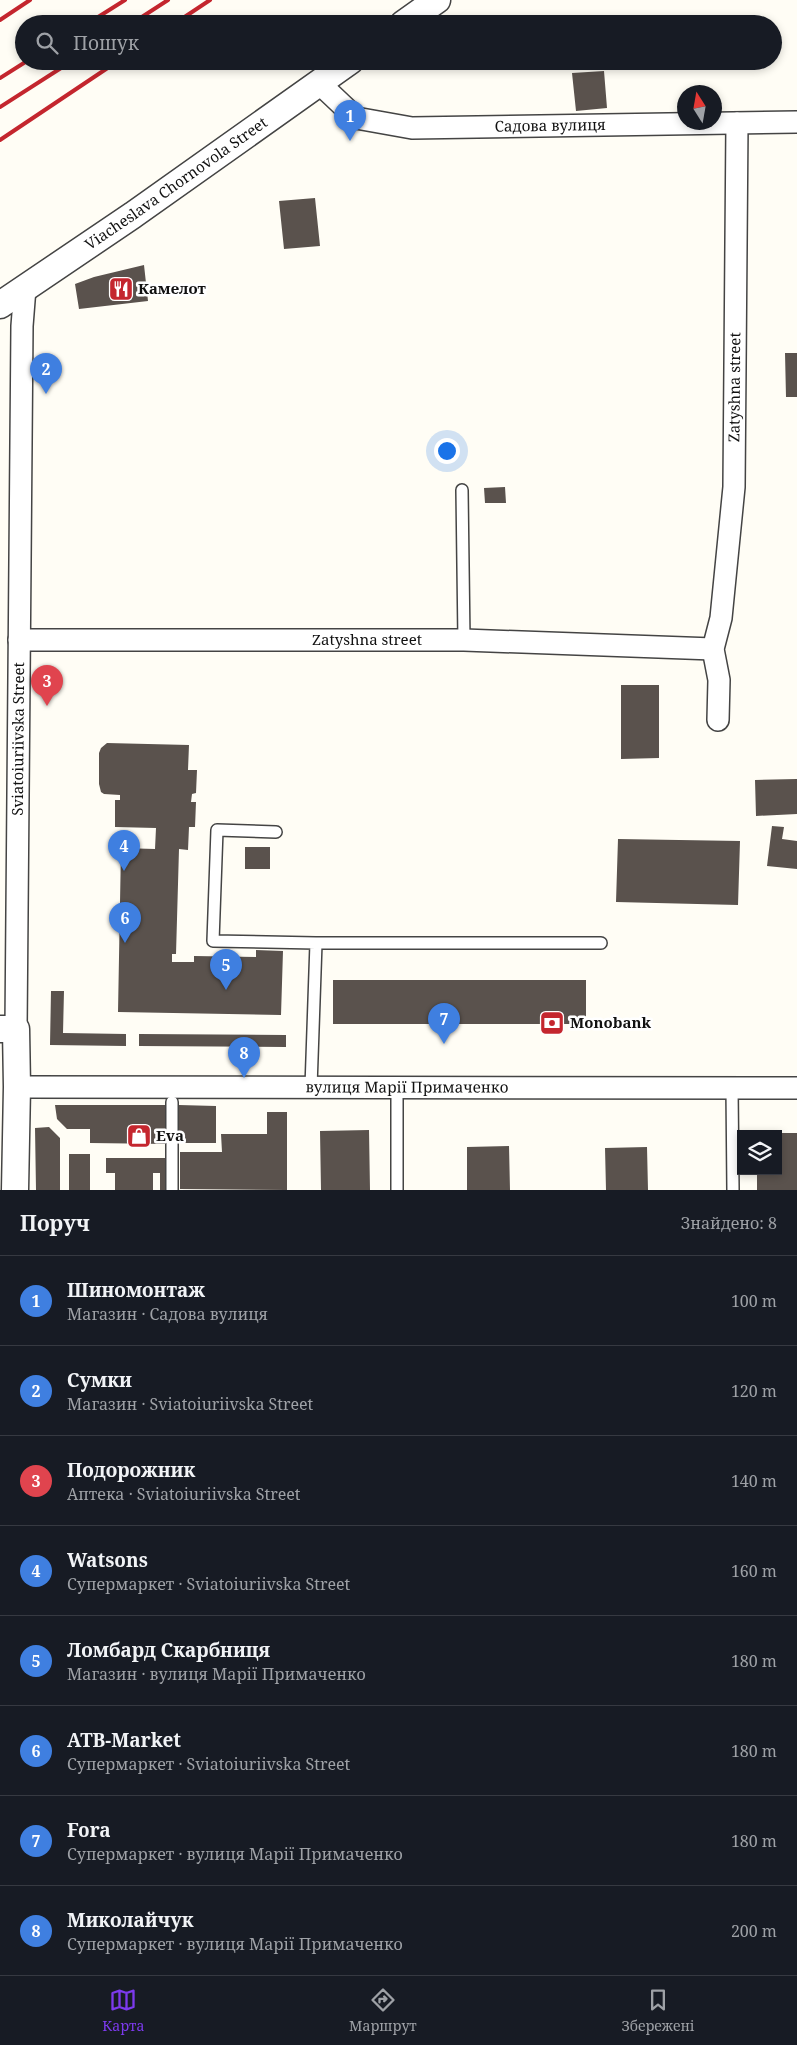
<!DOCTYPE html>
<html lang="uk">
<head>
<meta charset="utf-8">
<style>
  body { margin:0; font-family:"Noto Serif",serif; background:#20242c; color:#f1f3f6 }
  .controls { position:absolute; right:15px; bottom:15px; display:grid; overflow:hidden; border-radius:0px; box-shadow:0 2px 8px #0003 }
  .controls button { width:45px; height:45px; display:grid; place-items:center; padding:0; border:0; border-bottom:1px solid #363941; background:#171b24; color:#f1f3f6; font:25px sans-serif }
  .compass { position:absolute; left:677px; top:85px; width:45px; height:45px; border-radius:50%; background:#171b24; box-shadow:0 2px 8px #0003; rotate:349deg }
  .you { position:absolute; left:446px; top:450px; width:18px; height:18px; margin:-12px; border:4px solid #fff; border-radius:50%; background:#1a73e8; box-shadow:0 0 0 8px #1a73e833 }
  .badge { display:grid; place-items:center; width:32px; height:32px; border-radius:50%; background:#7c3aed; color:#fff; font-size:16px; font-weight:700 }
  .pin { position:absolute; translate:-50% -41px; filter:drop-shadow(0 1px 2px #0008) }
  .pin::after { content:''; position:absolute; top:26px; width:18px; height:15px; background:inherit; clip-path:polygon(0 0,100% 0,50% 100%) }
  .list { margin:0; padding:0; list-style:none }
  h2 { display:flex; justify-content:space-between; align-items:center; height:65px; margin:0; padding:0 20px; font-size:21px }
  h2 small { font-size:16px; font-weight:400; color:#9ea1a6 }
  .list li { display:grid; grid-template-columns:32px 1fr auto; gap:15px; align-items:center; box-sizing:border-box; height:90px; padding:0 20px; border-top:1px solid #363941 }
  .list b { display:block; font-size:19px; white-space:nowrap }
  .list p { margin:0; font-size:16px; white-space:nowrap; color:#9ea1a6 }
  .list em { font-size:16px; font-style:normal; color:#9ea1a6 }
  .icon { flex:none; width:28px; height:28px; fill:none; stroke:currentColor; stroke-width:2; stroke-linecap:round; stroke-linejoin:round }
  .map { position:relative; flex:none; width:797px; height:1190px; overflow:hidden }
  .search { position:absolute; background:#171b24; box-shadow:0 2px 8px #0003; left:15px; right:15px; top:15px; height:55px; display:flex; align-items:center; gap:12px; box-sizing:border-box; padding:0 18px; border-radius:28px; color:#9ea1a6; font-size:19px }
  .sheet { height:785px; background:#171b24 }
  nav { display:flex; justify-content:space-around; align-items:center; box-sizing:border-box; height:70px; border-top:1px solid #363941; background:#171b24; font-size:14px; color:#9ea1a6 }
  nav a { display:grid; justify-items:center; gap:2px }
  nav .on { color:#7c3aed }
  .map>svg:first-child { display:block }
  .building { fill:#5a524d }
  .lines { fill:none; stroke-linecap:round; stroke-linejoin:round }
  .service-casing { stroke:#444; stroke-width:14 }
  .minor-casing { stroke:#444; stroke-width:24 }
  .tertiary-casing { stroke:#444; stroke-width:29 }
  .service { stroke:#fff; stroke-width:11 }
  .minor { stroke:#fff; stroke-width:21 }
  .tertiary { stroke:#fff; stroke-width:26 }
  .rail { stroke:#c4262e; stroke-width:4 }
  .labels { text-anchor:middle; stroke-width:5; stroke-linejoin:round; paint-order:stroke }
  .street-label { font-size:15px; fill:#111; stroke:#fff }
  .poi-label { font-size:15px; font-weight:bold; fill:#111; stroke:#fff; text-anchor:start }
</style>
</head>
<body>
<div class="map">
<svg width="797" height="1190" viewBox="0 0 797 1190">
  <rect width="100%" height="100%" fill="#fffdf5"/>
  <path class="building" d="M604 71 607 108 576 111 572 73Z
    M315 198 320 246 284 249 279 201Z
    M144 265 148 301 79 309 75 284 94 277Z
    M785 353H797V397H786Z
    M505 487 506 503H485L484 488Z
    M621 685H659V758L621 759Z
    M107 743 189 745 188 770H197L196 793 192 794 191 802H196L195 827H189L188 850 179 849 176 954H172V962H194V956L256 957V950L283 951 281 1015 118 1012 121 848 155 849 156 828 115 827V800H120V795L104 794 101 792 99 784V753L101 748Z
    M797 779V814L756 816 755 780Z
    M772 826 784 827 782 839 797 841V869L767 866Z
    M618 839 740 841 738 905 616 902Z
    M245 847H270V869H245Z
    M333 980H586V1024H333Z
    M51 991H64L63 1033 126 1034V1046L50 1045Z
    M139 1034 286 1035V1047L139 1046Z
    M55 1105H167V1144L90 1143V1129H67L57 1119Z
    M179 1105 216 1106V1143H179Z
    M267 1112H287V1190L180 1189V1152H222L221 1134H267Z
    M49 1127 60 1138V1190H36L35 1128Z
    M369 1130 370 1190H321L320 1131Z
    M778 1133H797V1190H757V1171H778Z
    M509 1146 510 1190H467V1147Z
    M647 1147 648 1190H606L605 1148Z
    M69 1154H90V1190H69Z
    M106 1158H168V1190H160V1173H153V1190H115V1173H106Z"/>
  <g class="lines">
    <defs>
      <path id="service" d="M462 490 464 640
        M276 832 217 830 213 941 316 943
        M311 1087 316 943H601
        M397 1087V1190
        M732 1088 733 1190
        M172 1190V1102"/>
      <g id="minor">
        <path id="s1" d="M319 83 356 118 412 128 797 122"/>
        <path id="s2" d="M19 640H464L713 649"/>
        <path id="s3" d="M718 720 719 680 713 649 721 618 734 487 737 123"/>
        <path id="s4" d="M16 1029 22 326 25 288"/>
        <path id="s5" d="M17 1087 797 1088"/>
      </g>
      <g id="tertiary">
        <path d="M403 24 437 0"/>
        <path id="s6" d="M0 305 133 215 350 61"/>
        <path d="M0 1029H16L17 1087 15 1190"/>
      </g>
    </defs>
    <use href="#service" class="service-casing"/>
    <use href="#minor" class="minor-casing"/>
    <use href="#tertiary" class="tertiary-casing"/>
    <use href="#service" class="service"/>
    <use href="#minor" class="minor"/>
    <use href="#tertiary" class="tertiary"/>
    <path class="rail" d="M0 20 30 0
      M87 24 125 0
      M131 24 168 0
      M174 24 210 0
      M0 78 27 61
      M0 107 72 61
      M0 140 118 61"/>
  </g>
  <defs>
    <symbol id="restaurant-square" viewBox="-11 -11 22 22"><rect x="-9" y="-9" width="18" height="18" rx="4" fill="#c4262e" stroke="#fff"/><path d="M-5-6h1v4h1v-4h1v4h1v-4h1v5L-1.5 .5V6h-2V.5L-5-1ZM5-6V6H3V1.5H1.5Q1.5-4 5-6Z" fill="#fff"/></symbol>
    <symbol id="bank-square" viewBox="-11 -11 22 22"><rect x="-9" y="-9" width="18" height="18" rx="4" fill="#c4262e" stroke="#fff"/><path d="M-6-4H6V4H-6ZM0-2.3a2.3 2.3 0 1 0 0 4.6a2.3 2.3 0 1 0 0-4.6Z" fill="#fff"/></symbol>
    <symbol id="shop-square" viewBox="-11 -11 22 22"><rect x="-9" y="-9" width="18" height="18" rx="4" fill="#c4262e" stroke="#fff"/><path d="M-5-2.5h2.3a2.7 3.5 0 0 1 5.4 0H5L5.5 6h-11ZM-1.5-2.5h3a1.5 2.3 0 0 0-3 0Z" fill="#fff"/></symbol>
  </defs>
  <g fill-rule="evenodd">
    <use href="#restaurant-square" x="107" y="275" width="28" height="28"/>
    <use href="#bank-square" x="538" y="1009" width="28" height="28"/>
    <use href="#shop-square" x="125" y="1122" width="28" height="28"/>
  </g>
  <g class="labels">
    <g class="street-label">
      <text dy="5" stroke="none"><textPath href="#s1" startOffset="246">Садова вулиця</textPath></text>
      <text dy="5" stroke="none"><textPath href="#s6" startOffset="214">Viacheslava Chornovola Street</textPath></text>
      <text dy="5" stroke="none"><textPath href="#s3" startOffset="335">Zatyshna street</textPath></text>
      <text dy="5" stroke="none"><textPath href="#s2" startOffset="348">Zatyshna street</textPath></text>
      <text dy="5" stroke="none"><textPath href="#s4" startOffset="290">Sviatoiuriivska Street</textPath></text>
      <text dy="5" stroke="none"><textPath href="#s5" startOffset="390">вулиця Марії Примаченко</textPath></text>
    </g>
    <g class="poi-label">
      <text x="138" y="294">Камелот</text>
      <text x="570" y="1028">Monobank</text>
      <text x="156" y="1141">Eva</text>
    </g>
  </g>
</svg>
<div class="controls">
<button><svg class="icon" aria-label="layers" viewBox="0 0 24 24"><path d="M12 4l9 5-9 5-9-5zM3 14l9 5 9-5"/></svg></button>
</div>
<svg class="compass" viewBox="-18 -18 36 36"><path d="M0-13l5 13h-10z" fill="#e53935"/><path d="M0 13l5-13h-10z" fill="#9ea1a6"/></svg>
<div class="you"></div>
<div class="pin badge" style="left:350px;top:141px;background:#3f7fe0">1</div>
<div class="pin badge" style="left:46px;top:394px;background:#3f7fe0">2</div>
<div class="pin badge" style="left:47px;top:706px;background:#e0444e">3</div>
<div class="pin badge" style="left:124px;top:871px;background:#3f7fe0">4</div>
<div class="pin badge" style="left:226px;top:990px;background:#3f7fe0">5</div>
<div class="pin badge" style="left:125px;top:943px;background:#3f7fe0">6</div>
<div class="pin badge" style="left:444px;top:1044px;background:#3f7fe0">7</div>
<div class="pin badge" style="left:244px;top:1078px;background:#3f7fe0">8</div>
<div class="search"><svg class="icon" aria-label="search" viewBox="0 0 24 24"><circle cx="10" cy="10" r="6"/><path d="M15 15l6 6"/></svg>Пошук</div>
</div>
<section class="sheet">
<h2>Поруч<small>Знайдено: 8</small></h2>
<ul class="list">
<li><span class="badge" style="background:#3f7fe0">1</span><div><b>Шиномонтаж</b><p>Магазин · Садова вулиця</p></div><em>100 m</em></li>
<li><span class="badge" style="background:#3f7fe0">2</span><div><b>Сумки</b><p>Магазин · Sviatoiuriivska Street</p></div><em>120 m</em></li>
<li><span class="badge" style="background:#e0444e">3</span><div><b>Подорожник</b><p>Аптека · Sviatoiuriivska Street</p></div><em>140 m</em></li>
<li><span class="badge" style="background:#3f7fe0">4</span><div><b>Watsons</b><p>Супермаркет · Sviatoiuriivska Street</p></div><em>160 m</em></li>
<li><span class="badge" style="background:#3f7fe0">5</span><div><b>Ломбард Скарбниця</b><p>Магазин · вулиця Марії Примаченко</p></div><em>180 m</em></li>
<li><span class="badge" style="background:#3f7fe0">6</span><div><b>ATB-Market</b><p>Супермаркет · Sviatoiuriivska Street</p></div><em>180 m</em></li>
<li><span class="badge" style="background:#3f7fe0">7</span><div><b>Fora</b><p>Супермаркет · вулиця Марії Примаченко</p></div><em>180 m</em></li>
<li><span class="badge" style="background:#3f7fe0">8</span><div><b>Миколайчук</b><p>Супермаркет · вулиця Марії Примаченко</p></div><em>200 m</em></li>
</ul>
</section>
<nav>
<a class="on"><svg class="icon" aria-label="map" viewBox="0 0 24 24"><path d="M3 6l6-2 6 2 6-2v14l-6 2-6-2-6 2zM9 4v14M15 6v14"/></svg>Карта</a>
<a><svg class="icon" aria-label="directions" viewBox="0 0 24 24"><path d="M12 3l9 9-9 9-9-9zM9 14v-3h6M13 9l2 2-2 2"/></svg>Маршрут</a>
<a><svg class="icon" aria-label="saved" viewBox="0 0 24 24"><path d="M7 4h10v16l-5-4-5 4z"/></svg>Збережені</a>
</nav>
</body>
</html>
